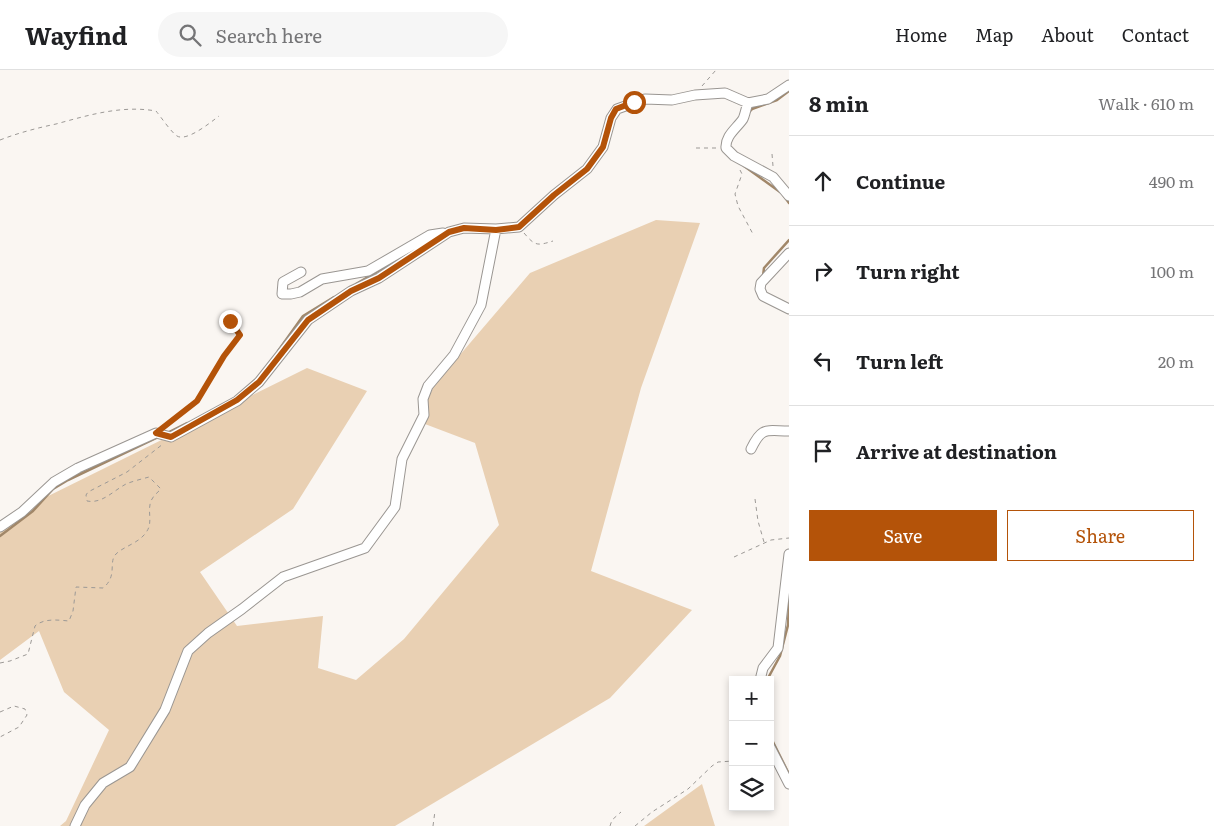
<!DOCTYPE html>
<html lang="en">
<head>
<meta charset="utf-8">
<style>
  body { margin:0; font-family:Literata,serif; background:#f6f6f6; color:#202124 }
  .controls { position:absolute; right:15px; bottom:15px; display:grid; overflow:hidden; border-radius:0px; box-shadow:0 2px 8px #0003 }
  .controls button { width:45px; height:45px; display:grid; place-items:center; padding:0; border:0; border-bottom:1px solid #e0e0e0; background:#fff; color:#202124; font:25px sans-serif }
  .stop { position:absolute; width:15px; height:15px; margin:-11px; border:4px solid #b45309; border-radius:50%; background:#fff }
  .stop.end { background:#b45309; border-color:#fff; box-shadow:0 1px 5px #0008 }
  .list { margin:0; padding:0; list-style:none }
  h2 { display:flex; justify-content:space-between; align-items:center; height:65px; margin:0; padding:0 20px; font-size:21px }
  h2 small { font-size:16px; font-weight:400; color:#757577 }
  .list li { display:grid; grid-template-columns:32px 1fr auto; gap:15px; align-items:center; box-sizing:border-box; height:90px; padding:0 20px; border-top:1px solid #e0e0e0 }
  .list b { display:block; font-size:19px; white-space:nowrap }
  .list em { font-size:16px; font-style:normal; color:#757577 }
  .actions { display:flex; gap:10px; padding:15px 20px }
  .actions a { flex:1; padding:11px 0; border:1px solid #b45309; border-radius:0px; text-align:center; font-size:18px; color:#b45309 }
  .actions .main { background:#b45309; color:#fff }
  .icon { flex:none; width:28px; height:28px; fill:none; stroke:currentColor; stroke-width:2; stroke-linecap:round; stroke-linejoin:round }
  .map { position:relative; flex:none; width:789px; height:756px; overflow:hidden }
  header { display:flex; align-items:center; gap:30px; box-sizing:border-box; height:70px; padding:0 25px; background:#fff; border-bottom:1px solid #e0e0e0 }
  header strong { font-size:24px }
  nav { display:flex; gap:28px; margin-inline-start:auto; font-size:18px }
  .search { width:350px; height:45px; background:#f6f6f6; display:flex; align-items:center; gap:12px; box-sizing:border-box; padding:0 18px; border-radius:28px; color:#757577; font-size:19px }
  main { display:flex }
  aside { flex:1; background:#fff }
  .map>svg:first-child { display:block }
  .green { fill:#e9d0b3 }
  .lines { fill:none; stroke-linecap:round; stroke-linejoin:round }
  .stream { stroke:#a18769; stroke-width:2.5 }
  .minor-casing { stroke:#9a9692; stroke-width:11 }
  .path { stroke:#9c9996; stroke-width:1; stroke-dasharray:4 4; stroke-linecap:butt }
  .minor { stroke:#fff; stroke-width:9 }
  .route { stroke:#b45309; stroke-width:6 }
</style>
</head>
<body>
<header>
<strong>Wayfind</strong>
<div class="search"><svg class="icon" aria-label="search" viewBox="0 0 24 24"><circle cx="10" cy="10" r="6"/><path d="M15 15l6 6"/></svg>Search here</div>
<nav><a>Home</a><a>Map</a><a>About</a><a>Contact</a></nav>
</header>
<main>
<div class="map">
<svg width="789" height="756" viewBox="0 0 789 756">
  <rect width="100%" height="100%" fill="#faf6f2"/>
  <path class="green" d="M656 150 700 153 641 318 591 501 692 540 610 628 395 756H60L66 751 109 660 64 622 39 561 0 590V457L24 438 307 298 367 321 293 439 200 502 237 556 323 546 318 598 356 610 404 569 499 455 475 373 417 351 435 314 530 203Z
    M702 714 715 756H644Z"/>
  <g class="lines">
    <path class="stream" d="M748 43 752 39 777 30 789 21
      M744 96 780 122
      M784 126 789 133
      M763 206 764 198 789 170
      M356 214 412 181
      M278 281 303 246 334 227
      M167 363 187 353
      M0 466 33 441 53 419 68 410 158 367
      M767 610 780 586 788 555 789 531
      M770 659 773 672 789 704"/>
    <defs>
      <path id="minor" d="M748 33C746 38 745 45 743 49 736 59 725 66 726 78L734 86 773 107 789 126
        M789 183 761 213 760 219 763 226 789 239
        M301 202 283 212 282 224H291L300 222 322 209 368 201 430 165 443 163
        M751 379C762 356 766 361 789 361
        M0 457 22 442 54 412 78 398 156 363 171 367 237 331 259 312 308 250 351 221 379 208 449 162 464 158 496 159 519 157 554 125 587 99 603 77 611 48 617 39 645 29 672 30 695 25 725 23 748 33 768 29 789 15
        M760 610 763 598 778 578 789 484
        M770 677 789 714
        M75 756 85 735 103 713 130 697 165 640 188 581 208 563 242 539 283 507 365 478 395 437 402 389 424 345 423 329 428 316 454 285 481 235 496 159"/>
    </defs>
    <use href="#minor" class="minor-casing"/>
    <path class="path" d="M702 16 716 0
      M0 70C18 63 37 58 56 54 89 45 122 35 156 41 161 47 171 62 177 66 187 72 211 52 219 46
      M696 78H718
      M772 84 773 96
      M740 100 742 104 735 124 738 136 754 166
      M524 163C535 176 537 176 553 171
      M164 356 197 331 224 286 240 265 230 251
      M755 429 758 451 764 472
      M734 487 771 470 789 468
      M0 593 10 591 28 584 35 556C44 548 58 550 69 551L73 541 76 517 103 518C118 506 108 492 116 484 124 476 140 473 147 461 153 452 147 441 151 431 153 426 157 423 161 419L149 407C142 409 133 411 126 414 113 421 102 434 87 431L86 425 88 422 127 402 163 374
      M0 642 14 636 25 639 27 645 19 657 0 667
      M433 756 435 741
      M610 756 612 750 621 742
      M635 756 652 742 688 719 712 696 718 692 733 691"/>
    <use href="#minor" class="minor"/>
  </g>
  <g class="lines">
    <path class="route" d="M230 251 240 265 224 286 197 331 156 363 171 367 237 330 259 312 308 250 351 221 379 208 449 162 464 158 496 160 519 157 554 125 587 99 603 77 611 48 616 39 634 32"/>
  </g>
</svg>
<div class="controls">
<button>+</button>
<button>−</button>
<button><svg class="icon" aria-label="layers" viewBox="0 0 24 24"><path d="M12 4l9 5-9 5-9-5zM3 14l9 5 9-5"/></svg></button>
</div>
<div class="stop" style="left:634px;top:32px"></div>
<div class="stop end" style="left:230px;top:251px"></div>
</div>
<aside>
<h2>8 min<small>Walk · 610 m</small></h2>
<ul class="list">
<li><svg class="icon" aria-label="ahead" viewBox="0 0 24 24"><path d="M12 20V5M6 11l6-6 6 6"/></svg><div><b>Continue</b></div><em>490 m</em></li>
<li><svg class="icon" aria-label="right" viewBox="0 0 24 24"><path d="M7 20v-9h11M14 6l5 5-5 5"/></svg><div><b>Turn right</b></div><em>100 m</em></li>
<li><svg class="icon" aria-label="left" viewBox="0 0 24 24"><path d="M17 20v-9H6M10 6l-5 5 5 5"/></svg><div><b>Turn left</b></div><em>20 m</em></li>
<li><svg class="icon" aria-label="arrive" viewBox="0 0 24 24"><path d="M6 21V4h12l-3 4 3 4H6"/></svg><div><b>Arrive at destination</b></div></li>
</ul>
<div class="actions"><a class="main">Save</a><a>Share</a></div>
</aside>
</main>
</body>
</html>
